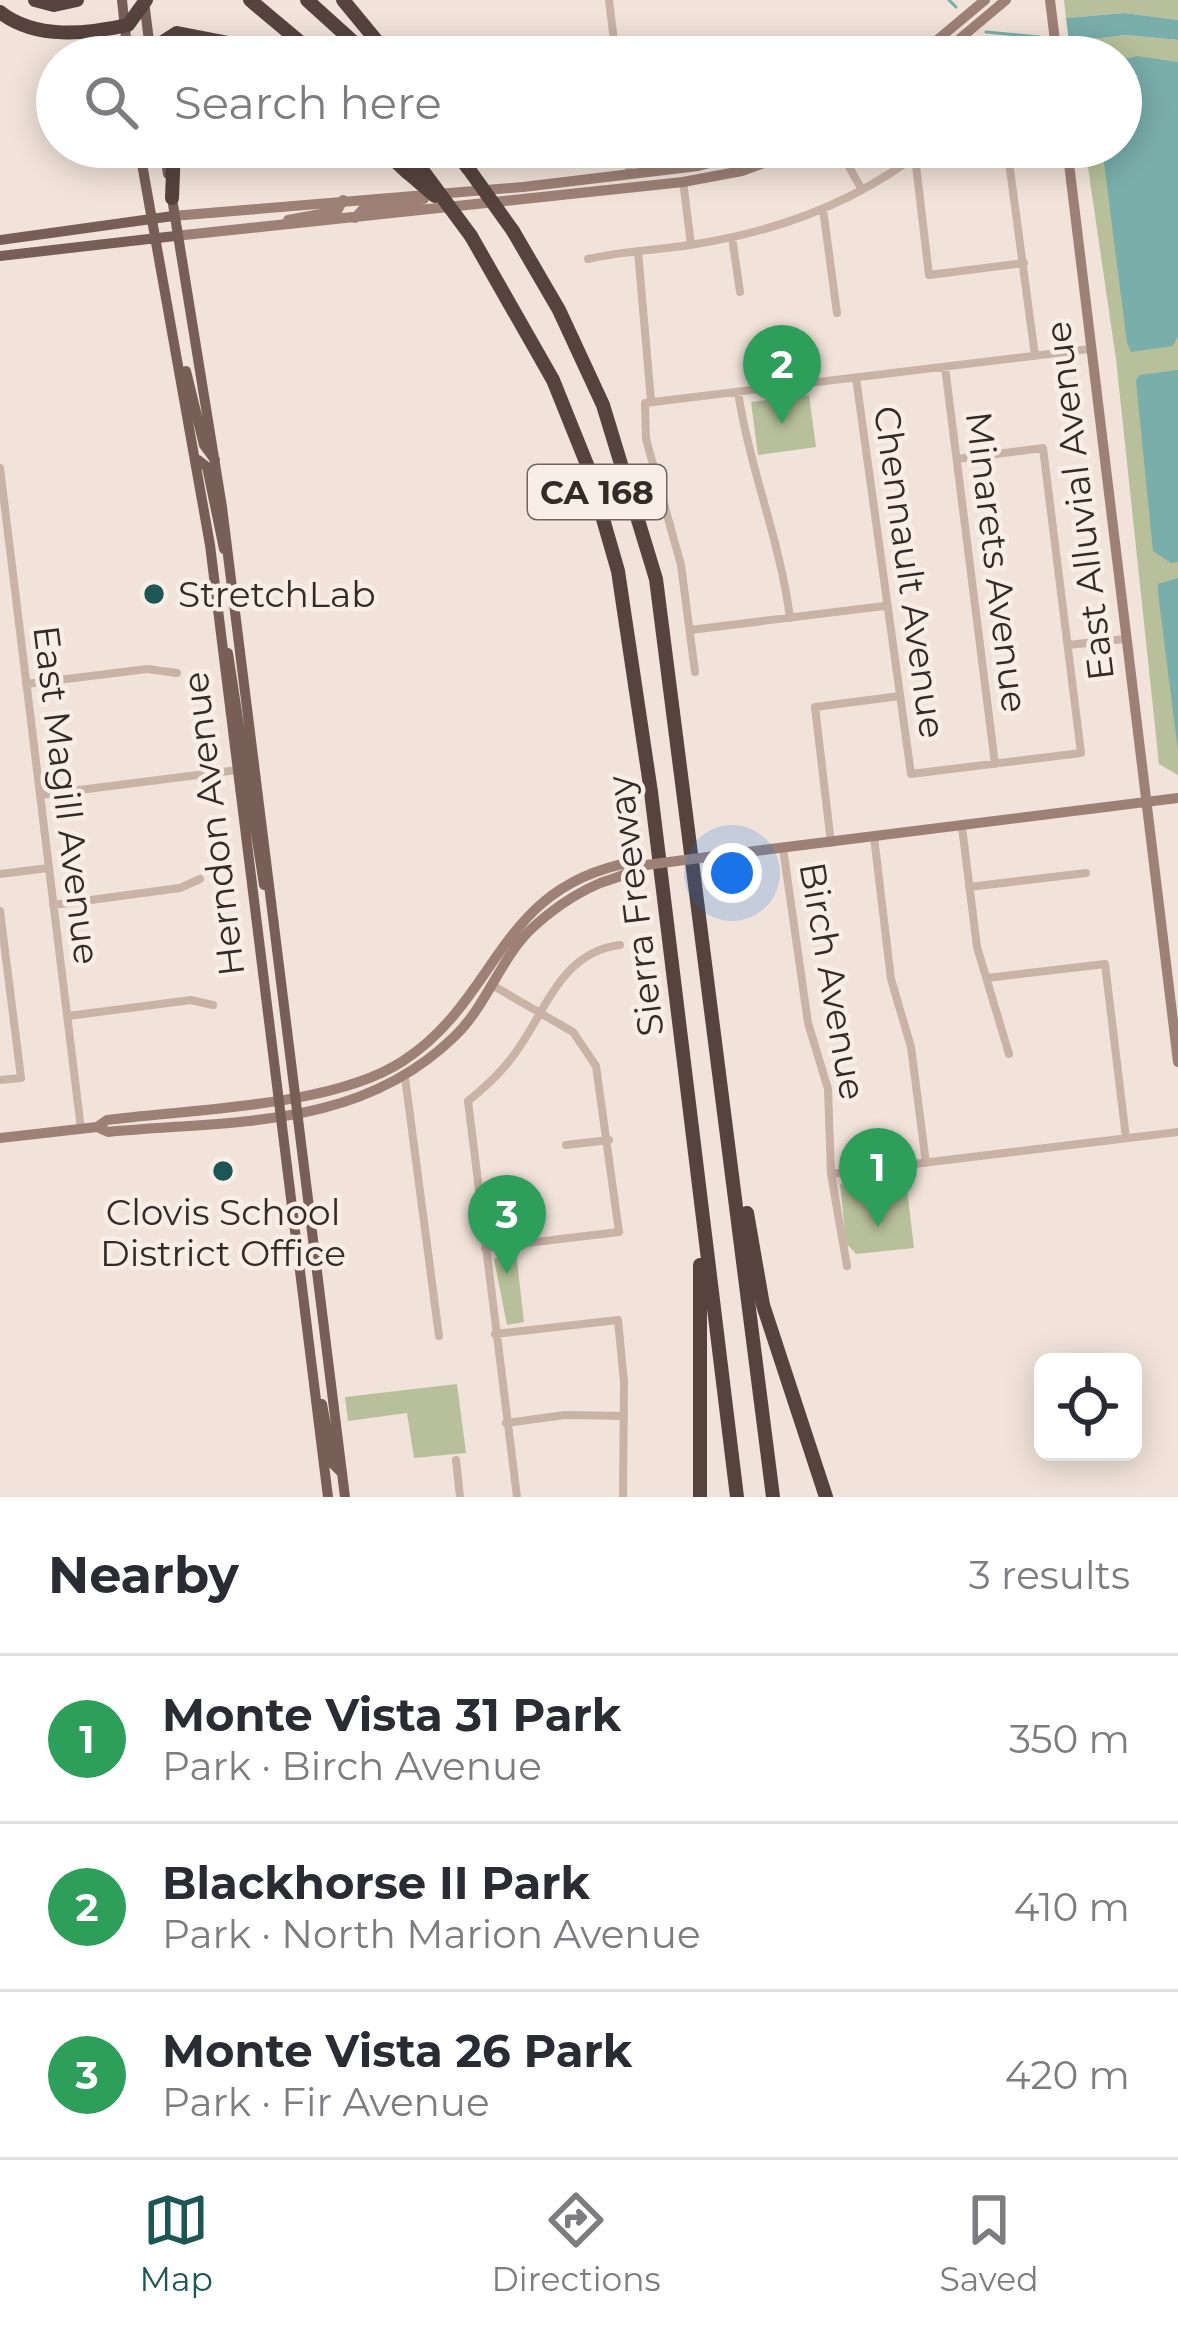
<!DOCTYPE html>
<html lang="en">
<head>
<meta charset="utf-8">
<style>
  body { margin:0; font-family:Montserrat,sans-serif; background:#f7f7f7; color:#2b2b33 }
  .controls { position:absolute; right:36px; bottom:36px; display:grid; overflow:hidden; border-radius:18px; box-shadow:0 6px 30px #0003 }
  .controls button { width:108px; height:108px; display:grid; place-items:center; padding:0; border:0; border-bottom:3px solid #e1e1e2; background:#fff; color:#2b2b33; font:60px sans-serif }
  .you { position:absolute; left:732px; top:873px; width:42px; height:42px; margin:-30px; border:9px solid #fff; border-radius:50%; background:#1a73e8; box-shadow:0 0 0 18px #1a73e833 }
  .badge { display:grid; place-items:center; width:78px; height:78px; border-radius:50%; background:#1d5654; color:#fff; font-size:39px; font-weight:700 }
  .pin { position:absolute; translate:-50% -99px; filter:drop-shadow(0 3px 6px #0008) }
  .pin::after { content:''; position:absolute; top:63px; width:42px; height:36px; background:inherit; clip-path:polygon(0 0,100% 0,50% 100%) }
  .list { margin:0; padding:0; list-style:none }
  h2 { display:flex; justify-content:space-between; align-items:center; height:156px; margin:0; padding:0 48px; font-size:51px }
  h2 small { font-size:39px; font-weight:400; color:#7c7c81 }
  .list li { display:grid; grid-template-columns:78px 1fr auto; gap:36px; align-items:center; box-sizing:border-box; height:168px; padding:0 48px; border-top:3px solid #e1e1e2 }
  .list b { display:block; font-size:45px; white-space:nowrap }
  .list p { margin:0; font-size:39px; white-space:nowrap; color:#7c7c81 }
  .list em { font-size:39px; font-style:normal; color:#7c7c81 }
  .icon { flex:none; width:66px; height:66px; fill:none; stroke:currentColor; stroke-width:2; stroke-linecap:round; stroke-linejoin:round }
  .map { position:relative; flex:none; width:1178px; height:1497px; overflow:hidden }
  .search { position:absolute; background:#fff; box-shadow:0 6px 30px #0003; left:36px; right:36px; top:36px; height:132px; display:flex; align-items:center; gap:30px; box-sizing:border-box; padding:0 42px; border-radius:66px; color:#7c7c81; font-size:45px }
  .sheet { height:660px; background:#fff }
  nav { display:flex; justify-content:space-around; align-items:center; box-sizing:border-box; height:168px; border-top:3px solid #e1e1e2; background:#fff; font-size:33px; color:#7c7c81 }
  nav a { display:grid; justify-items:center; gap:6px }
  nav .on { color:#1d5654 }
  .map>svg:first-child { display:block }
  .green { fill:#b7c09a }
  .water { fill:#79aeab }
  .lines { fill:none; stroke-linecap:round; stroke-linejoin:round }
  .stream { stroke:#79aeab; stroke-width:3 }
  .street { stroke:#c9b2a6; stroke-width:8 }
  .secondary { stroke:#9d8177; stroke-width:10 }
  .primary { stroke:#775f58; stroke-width:10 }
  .highway { stroke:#56433e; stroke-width:14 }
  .secondary-bridge { stroke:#9d8177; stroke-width:10 }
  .highway-bridge { stroke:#56433e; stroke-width:14 }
  .poi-dot { fill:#1d5654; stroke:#f9eee6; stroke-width:4.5 }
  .labels { text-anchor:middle; stroke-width:9; stroke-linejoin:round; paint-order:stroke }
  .shield { fill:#f9eee6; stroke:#706560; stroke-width:3 }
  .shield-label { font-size:33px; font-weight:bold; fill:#352a27 }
  .street-label { font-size:36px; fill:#352a27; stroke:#f9eee6 }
  .poi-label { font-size:36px; fill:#352a27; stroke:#f9eee6; text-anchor:start }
</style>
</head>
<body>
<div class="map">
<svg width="1178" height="1497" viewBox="0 0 1178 1497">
  <rect width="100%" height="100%" fill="#f1e3d9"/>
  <path class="green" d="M1064 0H1178V20L1125 13 1066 18Z
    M1126 35 1178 40V775L1159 764 1116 359 1085 147H1121V57H1072L1069 42Z
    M809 395 816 447 758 455 751 402Z
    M905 1172 914 1248 856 1254 846 1243 840 1184Z
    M516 1252 524 1322 507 1325 494 1259Z
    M457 1384 466 1453 414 1458 407 1413 348 1421 345 1397Z"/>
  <path class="water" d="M1125 13 1178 20V40L1126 35 1069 42 1066 18Z
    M1137 56 1178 62V336L1173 346 1131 352 1127 343 1102 147H1121V60Z
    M1178 370V562L1171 563 1153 551 1136 381 1139 375Z
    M1178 578V751L1158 593V584Z"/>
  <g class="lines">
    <path class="stream" d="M949 0 956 7
      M986 32 1040 37"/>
    <path class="street" d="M609 0 616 57
      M626 147 630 175
      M838 147 862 190
      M1007 147 1035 356
      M915 157 929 275 1024 263
      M683 181 691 245
      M823 209 837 313
      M732 237 740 292
      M638 251 651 401
      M588 259C622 251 656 250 690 245 777 232 858 202 927 147
      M945 367 995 764
      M856 378 911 774 1081 753 1043 448 957 459
      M738 392C750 470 780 540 790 618
      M0 468 81 1129
      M690 630 884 606
      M1068 645 1125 639
      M695 672 681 565 646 439 645 403 1090 349
      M26 684 147 669 177 673
      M40 795 237 770
      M962 827 977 947 1009 1054
      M874 837 891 979 911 1047 926 1163
      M831 843 815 707 900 696
      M783 848 808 1023 828 1089 831 1174 847 1266
      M0 874 48 868
      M969 887 1086 873
      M53 905 180 888 200 879
      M0 911 21 1078 0 1080
      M987 978 1105 964 1126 1138
      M68 1016 191 1000 213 1005
      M405 1077 439 1336
      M566 1145 609 1140
      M831 1174 1178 1132
      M485 1248 619 1232 596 1066 573 1032 492 985
      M495 1334 618 1320 624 1382 623 1497
      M506 1423 565 1415 624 1416
      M456 1460 460 1497
      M517 1497 468 1101C487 1086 503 1071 516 1052 546 1011 561 952 620 945"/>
    <path class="secondary" d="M1050 0 1057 57
      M917 57 985 0
      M938 57 1006 0
      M1067 147 1178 1062
      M173 216 523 187 698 166 771 147
      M355 218 363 209 424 199
      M288 220 337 211 343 200
      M175 236 683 182 742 171 808 147
      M715 856 1178 798
      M97 1127 107 1120C192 1109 333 1107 403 1061 500 998 497 886 633 862L639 866
      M0 1138 97 1127 108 1132C233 1120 359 1130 455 1036 486 1006 499 962 529 931 549 912 573 895 598 884 612 878 628 876 639 866"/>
    <path class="primary" d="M122 0 128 57
      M144 1 151 57
      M139 147 210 545 328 1497
      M164 147 168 174
      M171 192 222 507 345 1497
      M0 240 173 216
      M0 256 175 236
      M186 371 204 445 215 460
      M198 460 207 467 224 549
      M228 653 244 759 254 772
      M241 770 247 776 264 885
      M322 1404 333 1464 342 1473"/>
    <path class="highway" d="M35 0 54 5 77 0
      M250 0 318 57
      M307 0 370 57
      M343 0 390 57
      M0 12C36 40 86 34 128 25L146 0
      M163 57V42L177 33 234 44 266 57
      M380 147 407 172
      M404 147 420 167
      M451 147 468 168
      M172 198 174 147
      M513 231 559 310 603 405 656 579 773 1497
      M471 236 553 380 588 467 618 571 651 792 737 1497
      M747 1213 763 1305 826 1497
      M700 1497V1265"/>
    <path class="secondary-bridge" d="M639 866 715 856"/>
    <path class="highway-bridge" d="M420 167 471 236
      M468 168 513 231
      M407 172 435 196"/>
  </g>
  <g class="poi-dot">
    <circle cx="154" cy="594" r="12"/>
    <circle cx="223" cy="1171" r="12"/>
  </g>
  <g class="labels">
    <rect class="shield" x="528" y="465" width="138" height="54" rx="9"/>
    <g class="shield-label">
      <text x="597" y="504">CA 168</text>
    </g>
    <g class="street-label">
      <text transform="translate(1079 501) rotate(-97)" y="13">East Alluvial Avenue</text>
      <text transform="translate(997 562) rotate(83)" y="13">Minarets Avenue</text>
      <text transform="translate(910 572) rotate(82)" y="13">Chennault Avenue</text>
      <text transform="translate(67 795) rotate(83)" y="13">East Magill Avenue</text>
      <text transform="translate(213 824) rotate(-97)" y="13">Herndon Avenue</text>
      <text transform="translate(635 906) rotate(-97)" y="13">Sierra Freeway</text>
      <text transform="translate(833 981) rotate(80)" y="13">Birch Avenue</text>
    </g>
    <g class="poi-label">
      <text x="178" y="607">StretchLab</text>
      <text x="223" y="1225" text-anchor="middle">Clovis School<tspan x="223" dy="41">District Office</tspan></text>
    </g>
  </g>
</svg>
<div class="controls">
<button><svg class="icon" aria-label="locate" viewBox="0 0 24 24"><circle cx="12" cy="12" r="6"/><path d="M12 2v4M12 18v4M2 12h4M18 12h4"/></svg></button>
</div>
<div class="you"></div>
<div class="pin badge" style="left:878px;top:1227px;background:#2e9e5b">1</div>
<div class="pin badge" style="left:782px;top:424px;background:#2e9e5b">2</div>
<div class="pin badge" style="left:507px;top:1274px;background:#2e9e5b">3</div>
<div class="search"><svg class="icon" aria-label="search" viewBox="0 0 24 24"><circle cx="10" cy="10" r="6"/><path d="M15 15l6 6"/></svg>Search here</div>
</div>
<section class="sheet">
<h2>Nearby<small>3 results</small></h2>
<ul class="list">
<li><span class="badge" style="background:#2e9e5b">1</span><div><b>Monte Vista 31 Park</b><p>Park · Birch Avenue</p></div><em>350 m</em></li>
<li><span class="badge" style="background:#2e9e5b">2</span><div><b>Blackhorse II Park</b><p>Park · North Marion Avenue</p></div><em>410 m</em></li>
<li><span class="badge" style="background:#2e9e5b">3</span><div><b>Monte Vista 26 Park</b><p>Park · Fir Avenue</p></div><em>420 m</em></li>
</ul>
</section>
<nav>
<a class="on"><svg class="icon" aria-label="map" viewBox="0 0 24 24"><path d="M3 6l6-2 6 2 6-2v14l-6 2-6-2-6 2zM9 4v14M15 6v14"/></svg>Map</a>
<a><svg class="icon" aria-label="directions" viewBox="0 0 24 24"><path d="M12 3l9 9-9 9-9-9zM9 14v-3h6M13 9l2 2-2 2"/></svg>Directions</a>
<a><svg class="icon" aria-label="saved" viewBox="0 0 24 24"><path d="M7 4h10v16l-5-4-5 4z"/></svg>Saved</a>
</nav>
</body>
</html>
